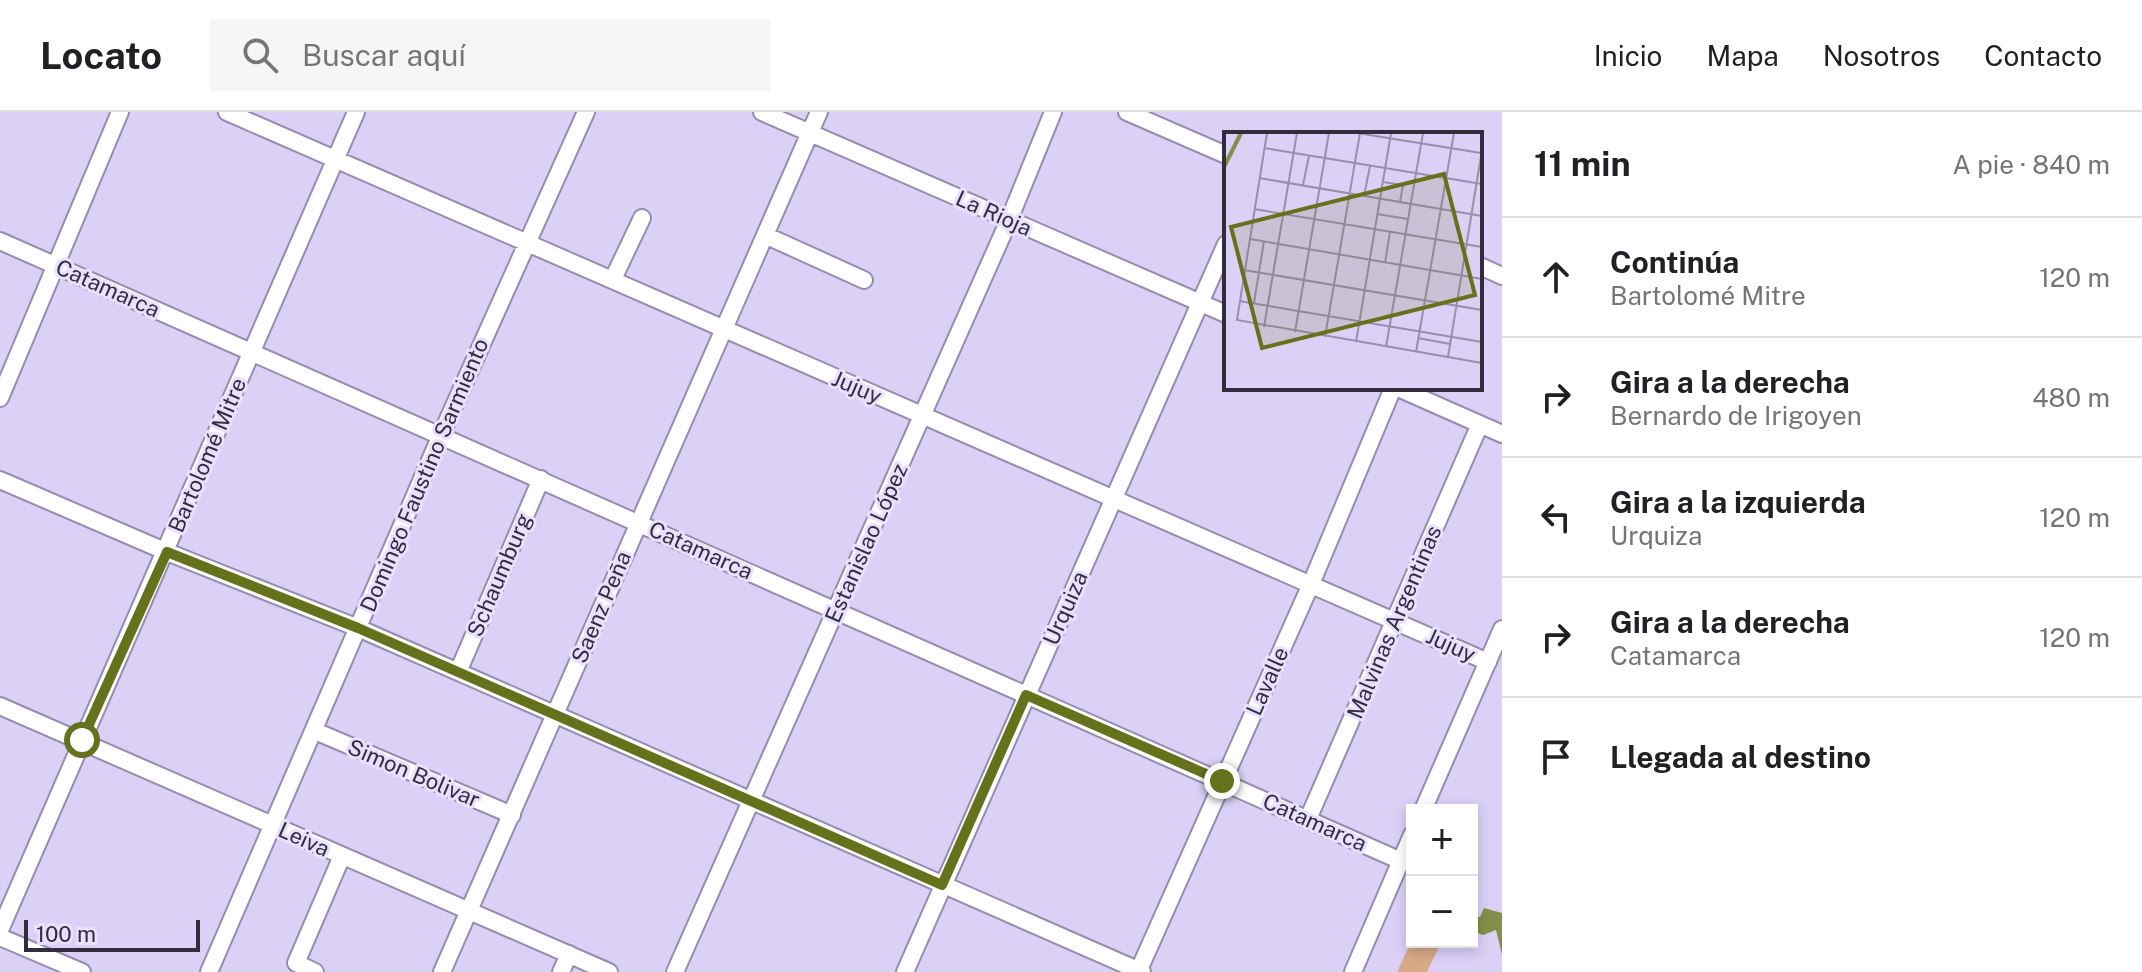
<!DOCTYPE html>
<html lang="es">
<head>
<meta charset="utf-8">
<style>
  body { margin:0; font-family:"Public Sans",sans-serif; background:#f6f6f6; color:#202124 }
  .controls { position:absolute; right:24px; bottom:24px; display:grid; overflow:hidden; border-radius:0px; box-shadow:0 4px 12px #0003 }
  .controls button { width:72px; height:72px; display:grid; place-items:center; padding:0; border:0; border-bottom:2px solid #e0e0e0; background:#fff; color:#202124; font:40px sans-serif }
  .scale { position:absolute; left:24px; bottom:20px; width:176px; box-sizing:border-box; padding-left:8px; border:4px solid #312d3c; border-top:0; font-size:22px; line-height:28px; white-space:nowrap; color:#312d3c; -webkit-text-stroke:6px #e8e0fe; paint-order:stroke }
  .stop { position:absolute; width:24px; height:24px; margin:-18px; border:6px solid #65711b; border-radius:50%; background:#fff }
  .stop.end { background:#65711b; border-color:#fff; box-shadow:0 2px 8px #0008 }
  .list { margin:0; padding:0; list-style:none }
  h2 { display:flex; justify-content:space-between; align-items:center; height:104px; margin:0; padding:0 32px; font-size:34px }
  h2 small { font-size:26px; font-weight:400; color:#757577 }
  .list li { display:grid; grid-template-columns:52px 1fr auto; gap:24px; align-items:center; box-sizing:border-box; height:120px; padding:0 32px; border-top:2px solid #e0e0e0 }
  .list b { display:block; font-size:30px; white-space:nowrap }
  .list p { margin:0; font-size:26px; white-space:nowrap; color:#757577 }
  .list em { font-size:26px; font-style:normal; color:#757577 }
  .icon { flex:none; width:44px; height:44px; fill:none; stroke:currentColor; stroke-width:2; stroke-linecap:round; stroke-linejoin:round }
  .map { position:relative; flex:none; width:1502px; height:860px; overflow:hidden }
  header { display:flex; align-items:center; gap:48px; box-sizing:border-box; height:112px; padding:0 40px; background:#fff; border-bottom:2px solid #e0e0e0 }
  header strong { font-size:38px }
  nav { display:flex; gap:44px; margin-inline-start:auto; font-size:28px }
  .search { width:560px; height:72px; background:#f6f6f6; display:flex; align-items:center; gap:20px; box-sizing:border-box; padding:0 28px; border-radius:0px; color:#757577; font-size:30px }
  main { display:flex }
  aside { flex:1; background:#fff }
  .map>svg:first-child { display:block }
  .green { fill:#d9aa88 }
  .water { fill:#83904c }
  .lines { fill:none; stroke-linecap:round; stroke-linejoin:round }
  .minor-casing { stroke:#968caf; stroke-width:20 }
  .minor { stroke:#fff; stroke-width:16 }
  .route { stroke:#65711b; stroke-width:10 }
  .labels { text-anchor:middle; stroke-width:6; stroke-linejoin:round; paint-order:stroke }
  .street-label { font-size:22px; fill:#312d3c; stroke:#e8e0fe }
  .inset-river { fill:none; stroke:#83904c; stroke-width:4 }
  .inset-road { fill:none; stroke:#978fac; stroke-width:2 }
  .view { fill:#65711b; fill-opacity:0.15; stroke:#65711b; stroke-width:4 }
  .inset-edge { fill:none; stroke:#312d3c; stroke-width:4 }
</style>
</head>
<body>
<header>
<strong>Locato</strong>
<div class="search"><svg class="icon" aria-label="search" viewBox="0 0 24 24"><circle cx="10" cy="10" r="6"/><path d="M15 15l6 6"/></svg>Buscar aquí</div>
<nav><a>Inicio</a><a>Mapa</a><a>Nosotros</a><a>Contacto</a></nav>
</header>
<main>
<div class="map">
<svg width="1502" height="860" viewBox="0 0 1502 860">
  <rect width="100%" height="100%" fill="#dbd1f7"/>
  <path class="green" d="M1412 828 1441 830 1427 860H1397Z"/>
  <path class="water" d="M1484 796 1502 801V843L1496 818 1483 823 1472 819 1475 804 1480 805Z"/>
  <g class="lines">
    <defs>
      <path id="minor" d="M227 0 1488 550
        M762 0 1226 202
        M1127 0 1226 43
        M767 124 864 168
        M0 129 1401 749
        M1480 154 1502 164
        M613 167 642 106
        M1398 276 1502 322
        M0 286 120 0
        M0 368 167 440 358 516 1142 860
        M458 560 541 367
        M0 594 609 860
        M315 619 512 703
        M1423 698 1502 517
        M1308 707 1480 312
        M0 818 356 0
        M0 825 82 860
        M209 860 441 323 586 0
        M315 860 296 851 342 744
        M442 860 819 0
        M561 860 569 842
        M675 860 1009 108 1053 0
        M905 860 1226 132
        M1138 860 1311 472 1393 276
        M1353 860 1412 723"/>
    </defs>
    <use href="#minor" class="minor-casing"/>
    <use href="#minor" class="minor"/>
  </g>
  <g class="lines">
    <path class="route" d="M82 628 167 440 358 516 942 773 1026 583 1222 669"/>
  </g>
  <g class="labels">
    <g class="street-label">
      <text transform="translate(994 101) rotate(24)" y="8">La Rioja</text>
      <text transform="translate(108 176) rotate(24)" y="8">Catamarca</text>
      <text transform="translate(857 275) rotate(23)" y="8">Jujuy</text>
      <text transform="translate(207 343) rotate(-67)" y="8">Bartolomé Mitre</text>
      <text transform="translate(424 363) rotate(-67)" y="8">Domingo Faustino Sarmiento</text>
      <text transform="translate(866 431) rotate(-66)" y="8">Estanislao López</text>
      <text transform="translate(701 438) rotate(24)" y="8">Catamarca</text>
      <text transform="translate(499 463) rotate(-67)" y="8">Schaumburg</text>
      <text transform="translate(601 495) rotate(-67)" y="8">Saenz Peña</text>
      <text transform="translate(1065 496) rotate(-66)" y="8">Urquiza</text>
      <text transform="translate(1394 510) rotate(-67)" y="8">Malvinas Argentinas</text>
      <text transform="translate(1451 533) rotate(24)" y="8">Jujuy</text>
      <text transform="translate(1267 569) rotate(-66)" y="8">Lavalle</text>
      <text transform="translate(414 661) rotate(23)" y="8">Simon Bolivar</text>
      <text transform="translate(1315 710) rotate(24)" y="8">Catamarca</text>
      <text transform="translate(304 727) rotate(24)" y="8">Leiva</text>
    </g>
  </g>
  <g transform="translate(1224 20)">
    <rect width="258" height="258" fill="#dbd1f7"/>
    <path class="inset-river" d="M0 35 17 1"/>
    <path class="inset-road" d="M43 1 13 188 258 231M133 1 257 21M40 16 258 52M35 46 258 84M159 50 179 53 176 70M79 53 85 24M140 64 146 34M30 77 258 115M153 82 184 87M26 107 258 147M161 131 166 100M20 138 258 178M15 169 258 210M30 171 40 109M40 195 73 1M71 200 105 1M101 205 136 1M194 206 226 212M132 210 167 1M162 215 199 1M192 220 230 1M224 225 258 18"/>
    <path class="view" d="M220 42 251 163 38 216 7 95Z"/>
    <rect width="258" height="258" class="inset-edge"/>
  </g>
</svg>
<div class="controls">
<button>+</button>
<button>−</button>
</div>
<div class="scale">100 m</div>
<div class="stop" style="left:82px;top:628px"></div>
<div class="stop end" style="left:1222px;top:669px"></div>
</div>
<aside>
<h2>11 min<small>A pie · 840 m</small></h2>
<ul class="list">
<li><svg class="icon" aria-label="ahead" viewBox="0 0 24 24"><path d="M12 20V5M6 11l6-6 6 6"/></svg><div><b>Continúa</b><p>Bartolomé Mitre</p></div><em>120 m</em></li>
<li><svg class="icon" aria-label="right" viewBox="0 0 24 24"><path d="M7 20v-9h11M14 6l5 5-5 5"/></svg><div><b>Gira a la derecha</b><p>Bernardo de Irigoyen</p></div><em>480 m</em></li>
<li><svg class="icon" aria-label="left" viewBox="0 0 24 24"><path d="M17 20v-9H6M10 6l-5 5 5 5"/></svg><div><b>Gira a la izquierda</b><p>Urquiza</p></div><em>120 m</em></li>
<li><svg class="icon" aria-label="right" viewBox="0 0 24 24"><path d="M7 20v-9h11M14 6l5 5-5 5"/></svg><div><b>Gira a la derecha</b><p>Catamarca</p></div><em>120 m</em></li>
<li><svg class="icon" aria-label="arrive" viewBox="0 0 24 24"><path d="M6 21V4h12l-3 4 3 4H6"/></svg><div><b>Llegada al destino</b></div></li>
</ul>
</aside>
</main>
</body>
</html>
